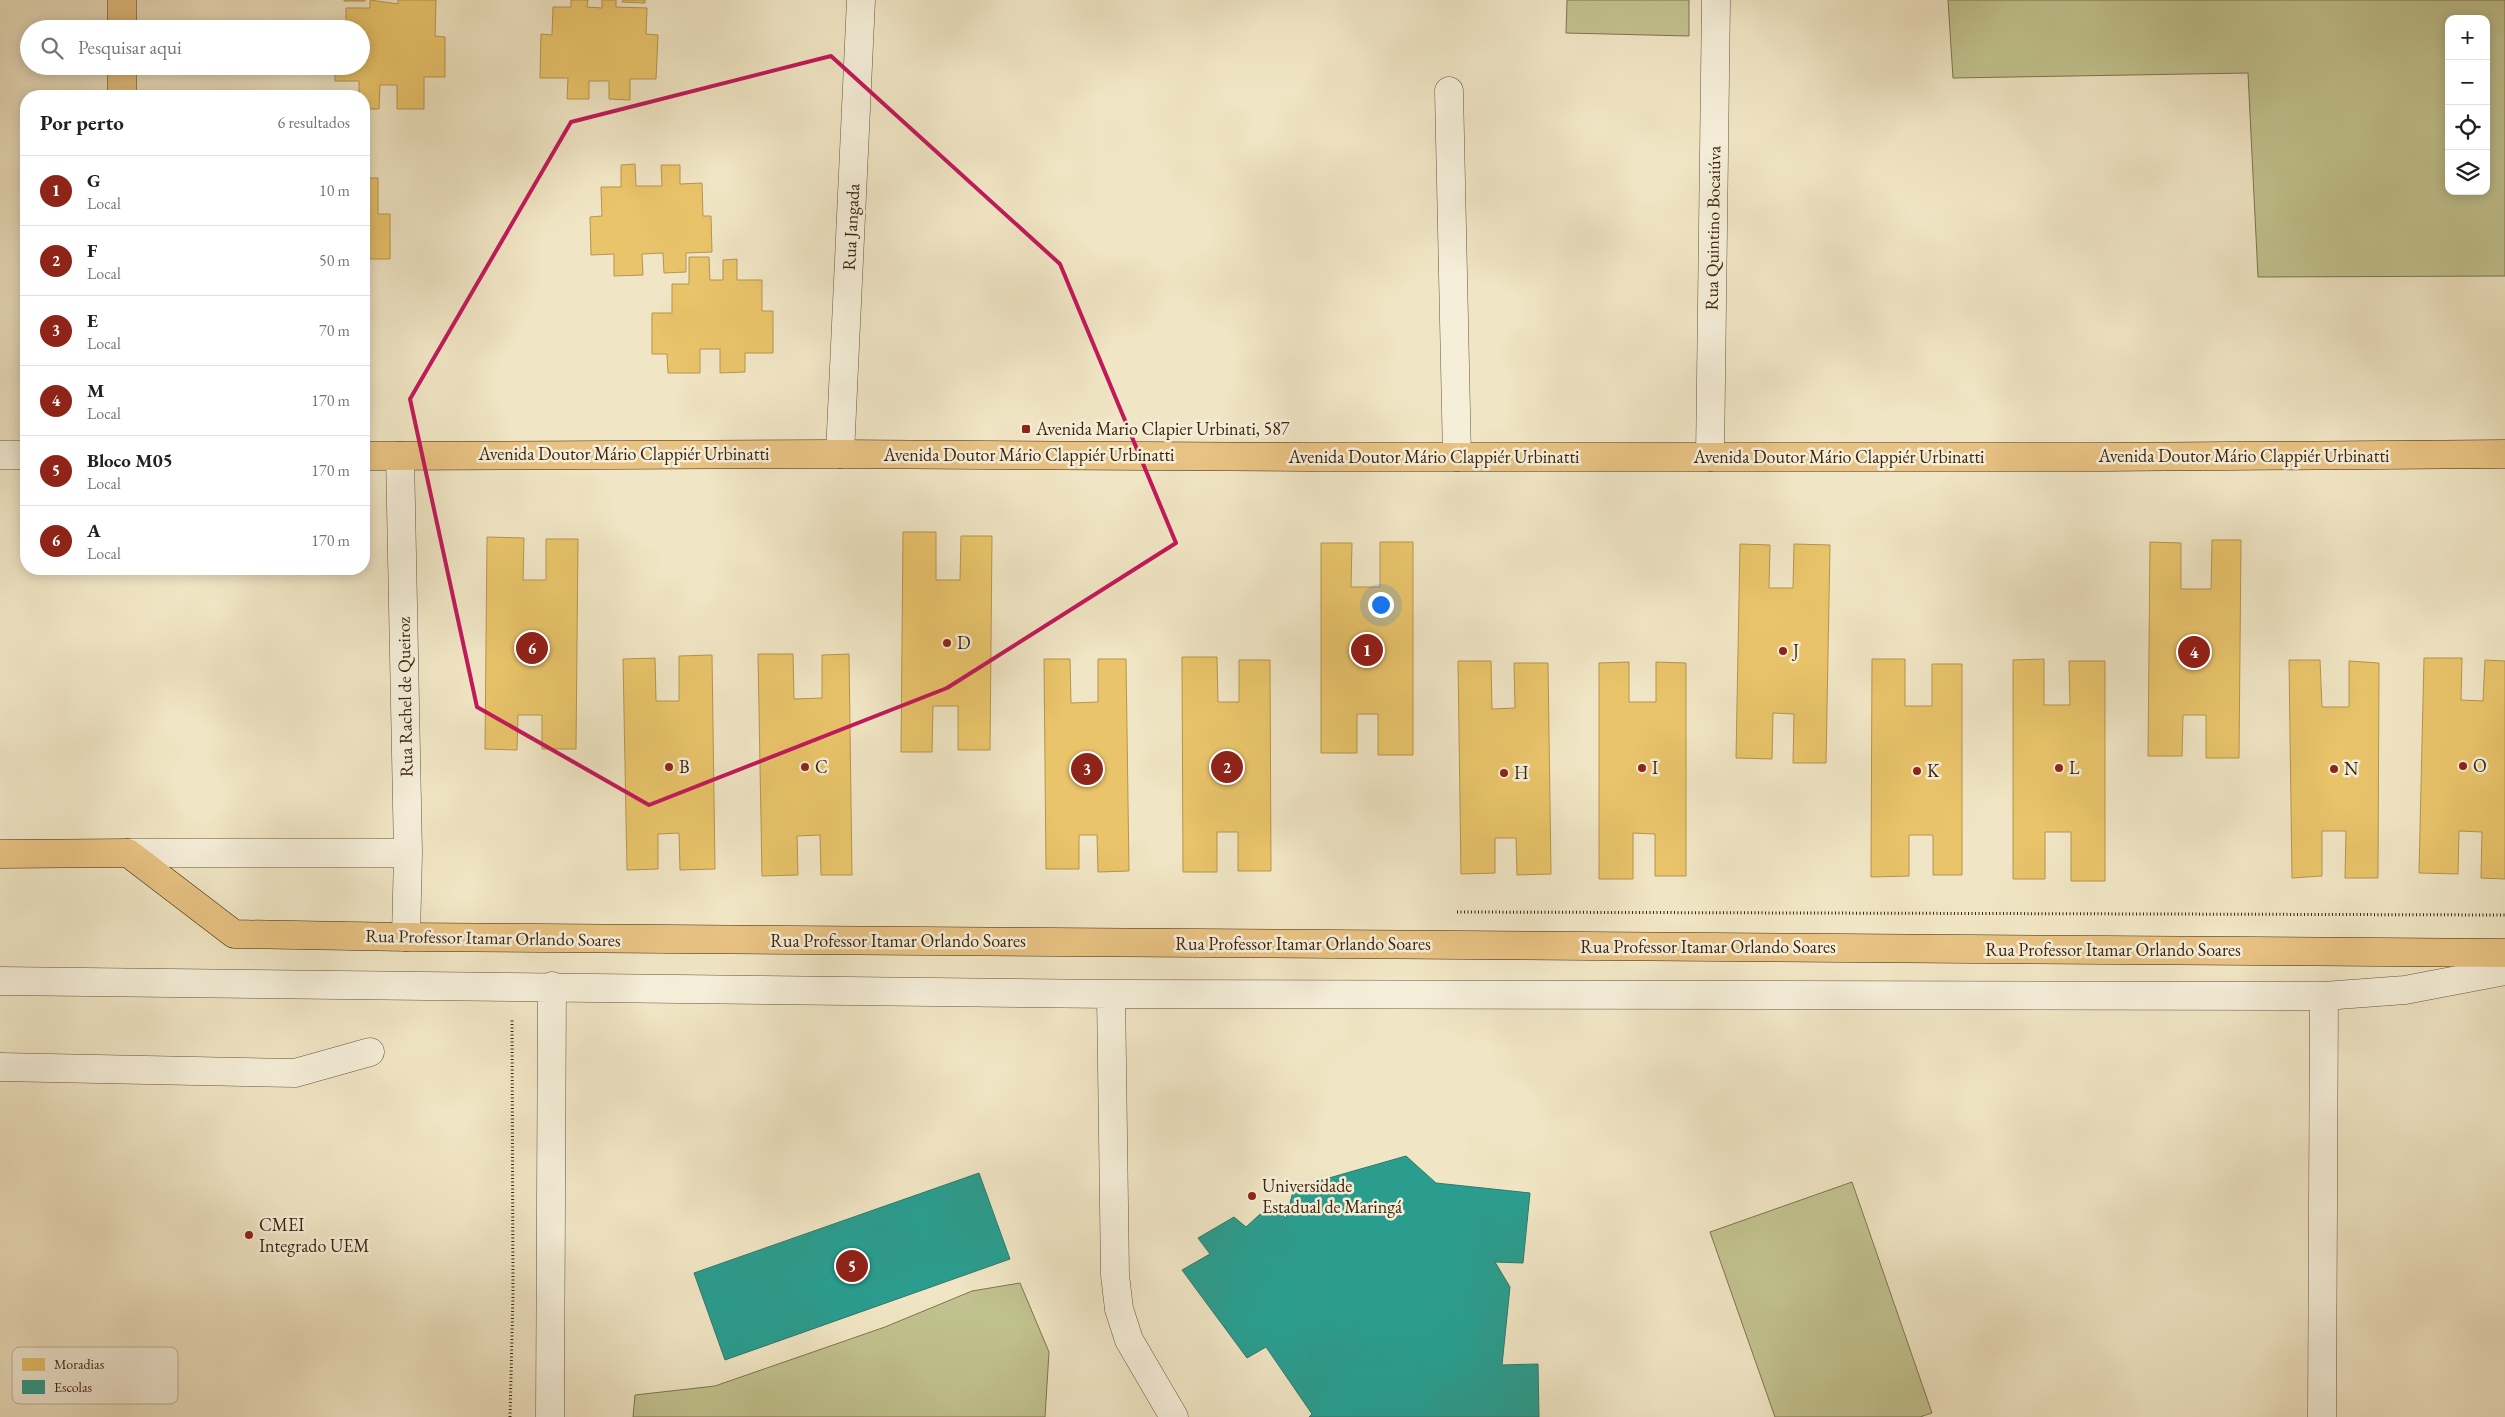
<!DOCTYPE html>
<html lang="pt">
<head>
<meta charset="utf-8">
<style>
  body { margin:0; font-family:"EB Garamond",serif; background:#f2f2f2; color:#202124 }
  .controls { position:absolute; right:15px; top:15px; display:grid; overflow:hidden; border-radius:10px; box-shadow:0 2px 12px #0003 }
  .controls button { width:45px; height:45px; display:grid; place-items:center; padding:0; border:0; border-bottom:1px solid #e0e0e0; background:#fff; color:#202124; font:25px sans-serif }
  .you { position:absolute; left:1380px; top:604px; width:18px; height:18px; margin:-12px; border:4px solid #fff; border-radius:50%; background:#1a73e8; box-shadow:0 0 0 8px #1a73e833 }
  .badge { display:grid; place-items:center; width:32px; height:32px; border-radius:50%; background:#8f2418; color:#fff; font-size:16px; font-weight:700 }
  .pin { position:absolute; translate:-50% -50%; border:2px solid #fff; box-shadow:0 1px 5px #0006 }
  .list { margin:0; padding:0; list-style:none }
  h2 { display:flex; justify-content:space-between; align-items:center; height:65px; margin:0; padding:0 20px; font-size:21px }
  h2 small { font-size:16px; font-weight:400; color:#757577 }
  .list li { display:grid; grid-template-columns:32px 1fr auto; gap:15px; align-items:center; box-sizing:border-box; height:70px; padding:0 20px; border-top:1px solid #e0e0e0 }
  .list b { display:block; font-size:19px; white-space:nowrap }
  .list p { margin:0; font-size:16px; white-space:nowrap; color:#757577 }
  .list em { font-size:16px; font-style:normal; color:#757577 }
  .icon { flex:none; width:28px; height:28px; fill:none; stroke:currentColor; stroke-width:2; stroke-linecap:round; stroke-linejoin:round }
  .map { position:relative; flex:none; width:2505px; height:1417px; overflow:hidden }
  .search { position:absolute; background:#fff; box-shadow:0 2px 12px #0003; left:20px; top:20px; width:350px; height:55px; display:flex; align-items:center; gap:12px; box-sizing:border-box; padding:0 18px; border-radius:28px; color:#757577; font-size:19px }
  .panel { position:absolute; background:#fff; box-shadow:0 2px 12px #0003; left:20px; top:90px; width:350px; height:485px; border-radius:20px }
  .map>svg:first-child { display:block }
  .green { fill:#c1c28f; stroke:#80744e; fill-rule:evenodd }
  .homes { fill:#e9c46a; stroke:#b6944e }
  .schools { fill:#2a9d8f; stroke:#307968 }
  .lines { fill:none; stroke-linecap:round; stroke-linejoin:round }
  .minor-casing { stroke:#6a553b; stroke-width:29 }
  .major-casing { stroke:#3e250d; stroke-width:29 }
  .path { stroke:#3e250d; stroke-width:3; stroke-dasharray:1 2.5; stroke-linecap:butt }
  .minor { stroke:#f5eed9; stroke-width:28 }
  .major { stroke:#e8c282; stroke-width:28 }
  .marked { fill:none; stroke:#c2185b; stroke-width:4; stroke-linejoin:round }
  .poi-dot { fill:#8f2418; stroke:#f5eed9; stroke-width:2 }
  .labels { text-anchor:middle; stroke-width:5; stroke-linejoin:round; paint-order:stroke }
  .street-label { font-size:18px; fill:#3e250d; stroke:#f5eed9 }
  .poi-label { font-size:18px; fill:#3e250d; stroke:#f5eed9; text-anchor:start }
  .key { fill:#f5eed9; stroke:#beb29c; stroke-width:1 }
  .key-label { font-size:14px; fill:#3e250d }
</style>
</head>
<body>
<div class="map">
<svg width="2505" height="1417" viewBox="0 0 2505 1417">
  <rect width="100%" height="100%" fill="#f0e5c4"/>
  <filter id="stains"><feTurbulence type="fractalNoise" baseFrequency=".004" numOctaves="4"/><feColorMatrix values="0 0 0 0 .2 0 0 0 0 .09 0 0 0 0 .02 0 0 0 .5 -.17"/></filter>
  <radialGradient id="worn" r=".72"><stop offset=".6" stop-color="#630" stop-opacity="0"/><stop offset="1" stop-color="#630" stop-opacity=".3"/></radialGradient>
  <path class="green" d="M1567 0H1689V36L1566 33Z
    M1948 0H2505V276L2258 277 2248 73 1953 78ZM2449 19H2486V191H2449Z
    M1852 1182 1932 1413 1920 1417H1775L1710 1232Z
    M1020 1283 1049 1352 1045 1417H633L635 1395 715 1386 885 1327 972 1291Z"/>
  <path class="homes" d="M344 0H365V1H344Z
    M370 0 398 4V0H436L435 36 445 37V77H424V109H397V85H380L379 109H364V96H359V81H335V66H361V29H346V8H370Z
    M571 0H588L587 7 602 8V0H616V7L647 8 646 34 658 35 656 79H630V100L609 99V81H589V99H567L568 78H540L541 34 552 35 553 7H571Z
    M623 0H645V3L622 2Z
    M635 164 636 186H662L661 165H680V184L702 183 703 216H711L712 252 686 253V272L664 273 663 253 642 254 643 275 614 276V254L591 255 590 217 602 216 601 187H621V165Z
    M364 178H378V214H390V259H364Z
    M689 257H709L710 280H723V260L737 259V280H762V311H773V353H745V372L720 373V349H700V373H668L667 354H652V313H672V284H689Z
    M903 532H936V580H960L961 536H992L990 750H958V706H933L932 752H901Z
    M487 537 524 538 523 580H546V539H578L576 749H542V715H518L517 750 485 749Z
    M2212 540H2241L2239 758H2206V715H2183L2182 756H2148L2150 542 2181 543V589H2211Z
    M1380 542H1413V755H1378V714H1357V753H1321V543H1352L1351 587H1380Z
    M1740 544 1770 545 1769 588H1793L1794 544 1830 545 1826 763H1793L1794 714 1773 713 1772 759 1736 758Z
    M758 654H793L794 699 822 698V655L849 654 852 875H821L820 835 797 836 798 875 762 876Z
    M712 655 715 869 680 870 679 833 658 834V869L627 870 623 659 655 658 656 701H679V656Z
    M1182 657H1217L1218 702H1239V660H1270L1271 871H1238V832H1217V872H1183Z
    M2424 658H2462L2461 700 2483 701 2485 660 2505 661V879L2481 878 2482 832 2459 831 2458 874 2419 873Z
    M1044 659H1070L1071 703 1098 702V659H1126L1129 871 1098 872 1097 835H1079V869H1046Z
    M1872 659H1905V706H1932V664H1962V875H1933V835H1909V876L1871 877Z
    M2044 659V705H2070L2069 661H2105V881H2071V832H2045V879H2013V660Z
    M2289 660H2320L2322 707H2349V661L2379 663 2378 878H2345L2346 831H2322V876L2292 878Z
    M1458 661H1491L1492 709 1515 708 1514 663H1548L1551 874 1517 875 1516 838H1495V873L1461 874Z
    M1629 662V702H1656V662L1686 663V876H1655V834L1633 833V879H1599V663Z"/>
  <path class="schools" d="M1406 1156 1436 1183 1530 1193 1523 1263 1495 1262 1510 1287 1502 1365 1538 1364 1539 1417H1309L1312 1414 1266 1347 1247 1358 1182 1270 1210 1254 1198 1238 1234 1217 1246 1227 1270 1205 1286 1218 1294 1188Z
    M979 1173 1010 1259 725 1360 694 1273Z"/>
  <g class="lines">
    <defs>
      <path id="minor" d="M1449 91 1457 457
        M840 454 861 0
        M0 455H26
        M400 456 408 853 406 937
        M1710 457 1716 0
        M128 853H408
        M0 981 1111 994 2324 996 2405 990 2505 971
        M1111 994 1115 1275 1119 1309 1129 1340 1174 1417
        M0 1067 295 1073 370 1052
        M550 1417 552 986
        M2322 1417 2324 996"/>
      <path id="major" d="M122 0V29
        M122 66V96
        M364 456 840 454 1307 457H2104L2505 454
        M0 854 128 853 234 934 406 937 2505 953"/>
    </defs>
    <use href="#minor" class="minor-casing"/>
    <use href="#major" class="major-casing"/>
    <path class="path" d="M1457 912 2505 915
      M510 1417 513 1294 512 1018"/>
    <use href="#minor" class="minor"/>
    <use href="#major" class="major"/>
  </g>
  <path class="marked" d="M831 56 1060 264 1176 543 947 688 649 805 477 707 410 399 571 122Z"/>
  <g class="poi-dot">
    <rect x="1021" y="424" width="10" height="10" rx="2.5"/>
    <circle cx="947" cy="643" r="5"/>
    <circle cx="1783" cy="651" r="5"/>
    <circle cx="2463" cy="766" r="5"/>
    <circle cx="669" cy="767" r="5"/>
    <circle cx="805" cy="767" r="5"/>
    <circle cx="1642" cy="768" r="5"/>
    <circle cx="2059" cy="768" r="5"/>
    <circle cx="2334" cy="769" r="5"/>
    <circle cx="1917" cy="771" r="5"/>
    <circle cx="1504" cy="773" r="5"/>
    <circle cx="1252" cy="1196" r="5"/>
    <circle cx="249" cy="1235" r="5"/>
  </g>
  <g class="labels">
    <g class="street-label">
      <text transform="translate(851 227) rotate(-87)" y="6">Rua Jangada</text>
      <text transform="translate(1713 228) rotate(-89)" y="6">Rua Quintino Bocaiúva</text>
      <text x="624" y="460">Avenida Doutor Mário Clappiér Urbinatti</text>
      <text x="1029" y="461">Avenida Doutor Mário Clappiér Urbinatti</text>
      <text x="2244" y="462">Avenida Doutor Mário Clappiér Urbinatti</text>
      <text x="1434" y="463">Avenida Doutor Mário Clappiér Urbinatti</text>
      <text x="1839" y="463">Avenida Doutor Mário Clappiér Urbinatti</text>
      <text transform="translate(405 697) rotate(-91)" y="6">Rua Rachel de Queiroz</text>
      <text transform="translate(493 938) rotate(1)" y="6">Rua Professor Itamar Orlando Soares</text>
      <text x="898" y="947">Rua Professor Itamar Orlando Soares</text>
      <text x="1303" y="950">Rua Professor Itamar Orlando Soares</text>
      <text x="1708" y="953">Rua Professor Itamar Orlando Soares</text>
      <text x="2113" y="956">Rua Professor Itamar Orlando Soares</text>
    </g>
    <g class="poi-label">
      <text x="1036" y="435">Avenida Mario Clapier Urbinati, 587</text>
      <text x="957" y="649">D</text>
      <text x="1793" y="657">J</text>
      <text x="2473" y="772">O</text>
      <text x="679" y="773">B</text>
      <text x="815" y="773">C</text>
      <text x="1652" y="774">I</text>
      <text x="2069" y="774">L</text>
      <text x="2344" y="775">N</text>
      <text x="1927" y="777">K</text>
      <text x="1514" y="779">H</text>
      <text x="1262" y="1192">Universidade<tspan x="1262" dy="21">Estadual de Maringá</tspan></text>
      <text x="259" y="1231">CMEI<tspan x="259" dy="21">Integrado UEM</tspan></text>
    </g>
  </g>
  <rect x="12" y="1347" width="166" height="57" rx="8" class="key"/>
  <rect x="22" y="1358" width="23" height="13" fill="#e9c46a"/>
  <rect x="22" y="1380" width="23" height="14" fill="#2a9d8f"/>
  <g class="key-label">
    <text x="54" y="1369">Moradias</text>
    <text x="54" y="1392">Escolas</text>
  </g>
  <rect width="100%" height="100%" filter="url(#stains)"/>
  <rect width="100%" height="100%" fill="url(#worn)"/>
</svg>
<div class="controls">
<button>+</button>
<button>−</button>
<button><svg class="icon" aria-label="locate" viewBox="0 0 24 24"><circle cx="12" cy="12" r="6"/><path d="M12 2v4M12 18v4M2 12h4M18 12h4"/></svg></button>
<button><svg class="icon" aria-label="layers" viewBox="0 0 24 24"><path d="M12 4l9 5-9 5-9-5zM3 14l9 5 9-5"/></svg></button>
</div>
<div class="you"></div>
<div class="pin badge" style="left:1367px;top:650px">1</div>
<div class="pin badge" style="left:1227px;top:767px">2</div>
<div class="pin badge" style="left:1087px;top:769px">3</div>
<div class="pin badge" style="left:2194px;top:652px">4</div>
<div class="pin badge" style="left:852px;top:1266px">5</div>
<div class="pin badge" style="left:532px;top:648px">6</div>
<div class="search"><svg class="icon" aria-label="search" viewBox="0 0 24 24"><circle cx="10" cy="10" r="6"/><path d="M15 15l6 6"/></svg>Pesquisar aqui</div>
<section class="panel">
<h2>Por perto<small>6 resultados</small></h2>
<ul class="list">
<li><span class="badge">1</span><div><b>G</b><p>Local</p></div><em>10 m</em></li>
<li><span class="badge">2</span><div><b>F</b><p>Local</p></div><em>50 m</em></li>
<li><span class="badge">3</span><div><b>E</b><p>Local</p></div><em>70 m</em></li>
<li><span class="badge">4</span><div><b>M</b><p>Local</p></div><em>170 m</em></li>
<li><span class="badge">5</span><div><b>Bloco M05</b><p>Local</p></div><em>170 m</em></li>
<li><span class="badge">6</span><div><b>A</b><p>Local</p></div><em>170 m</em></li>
</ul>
</section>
</div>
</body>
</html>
